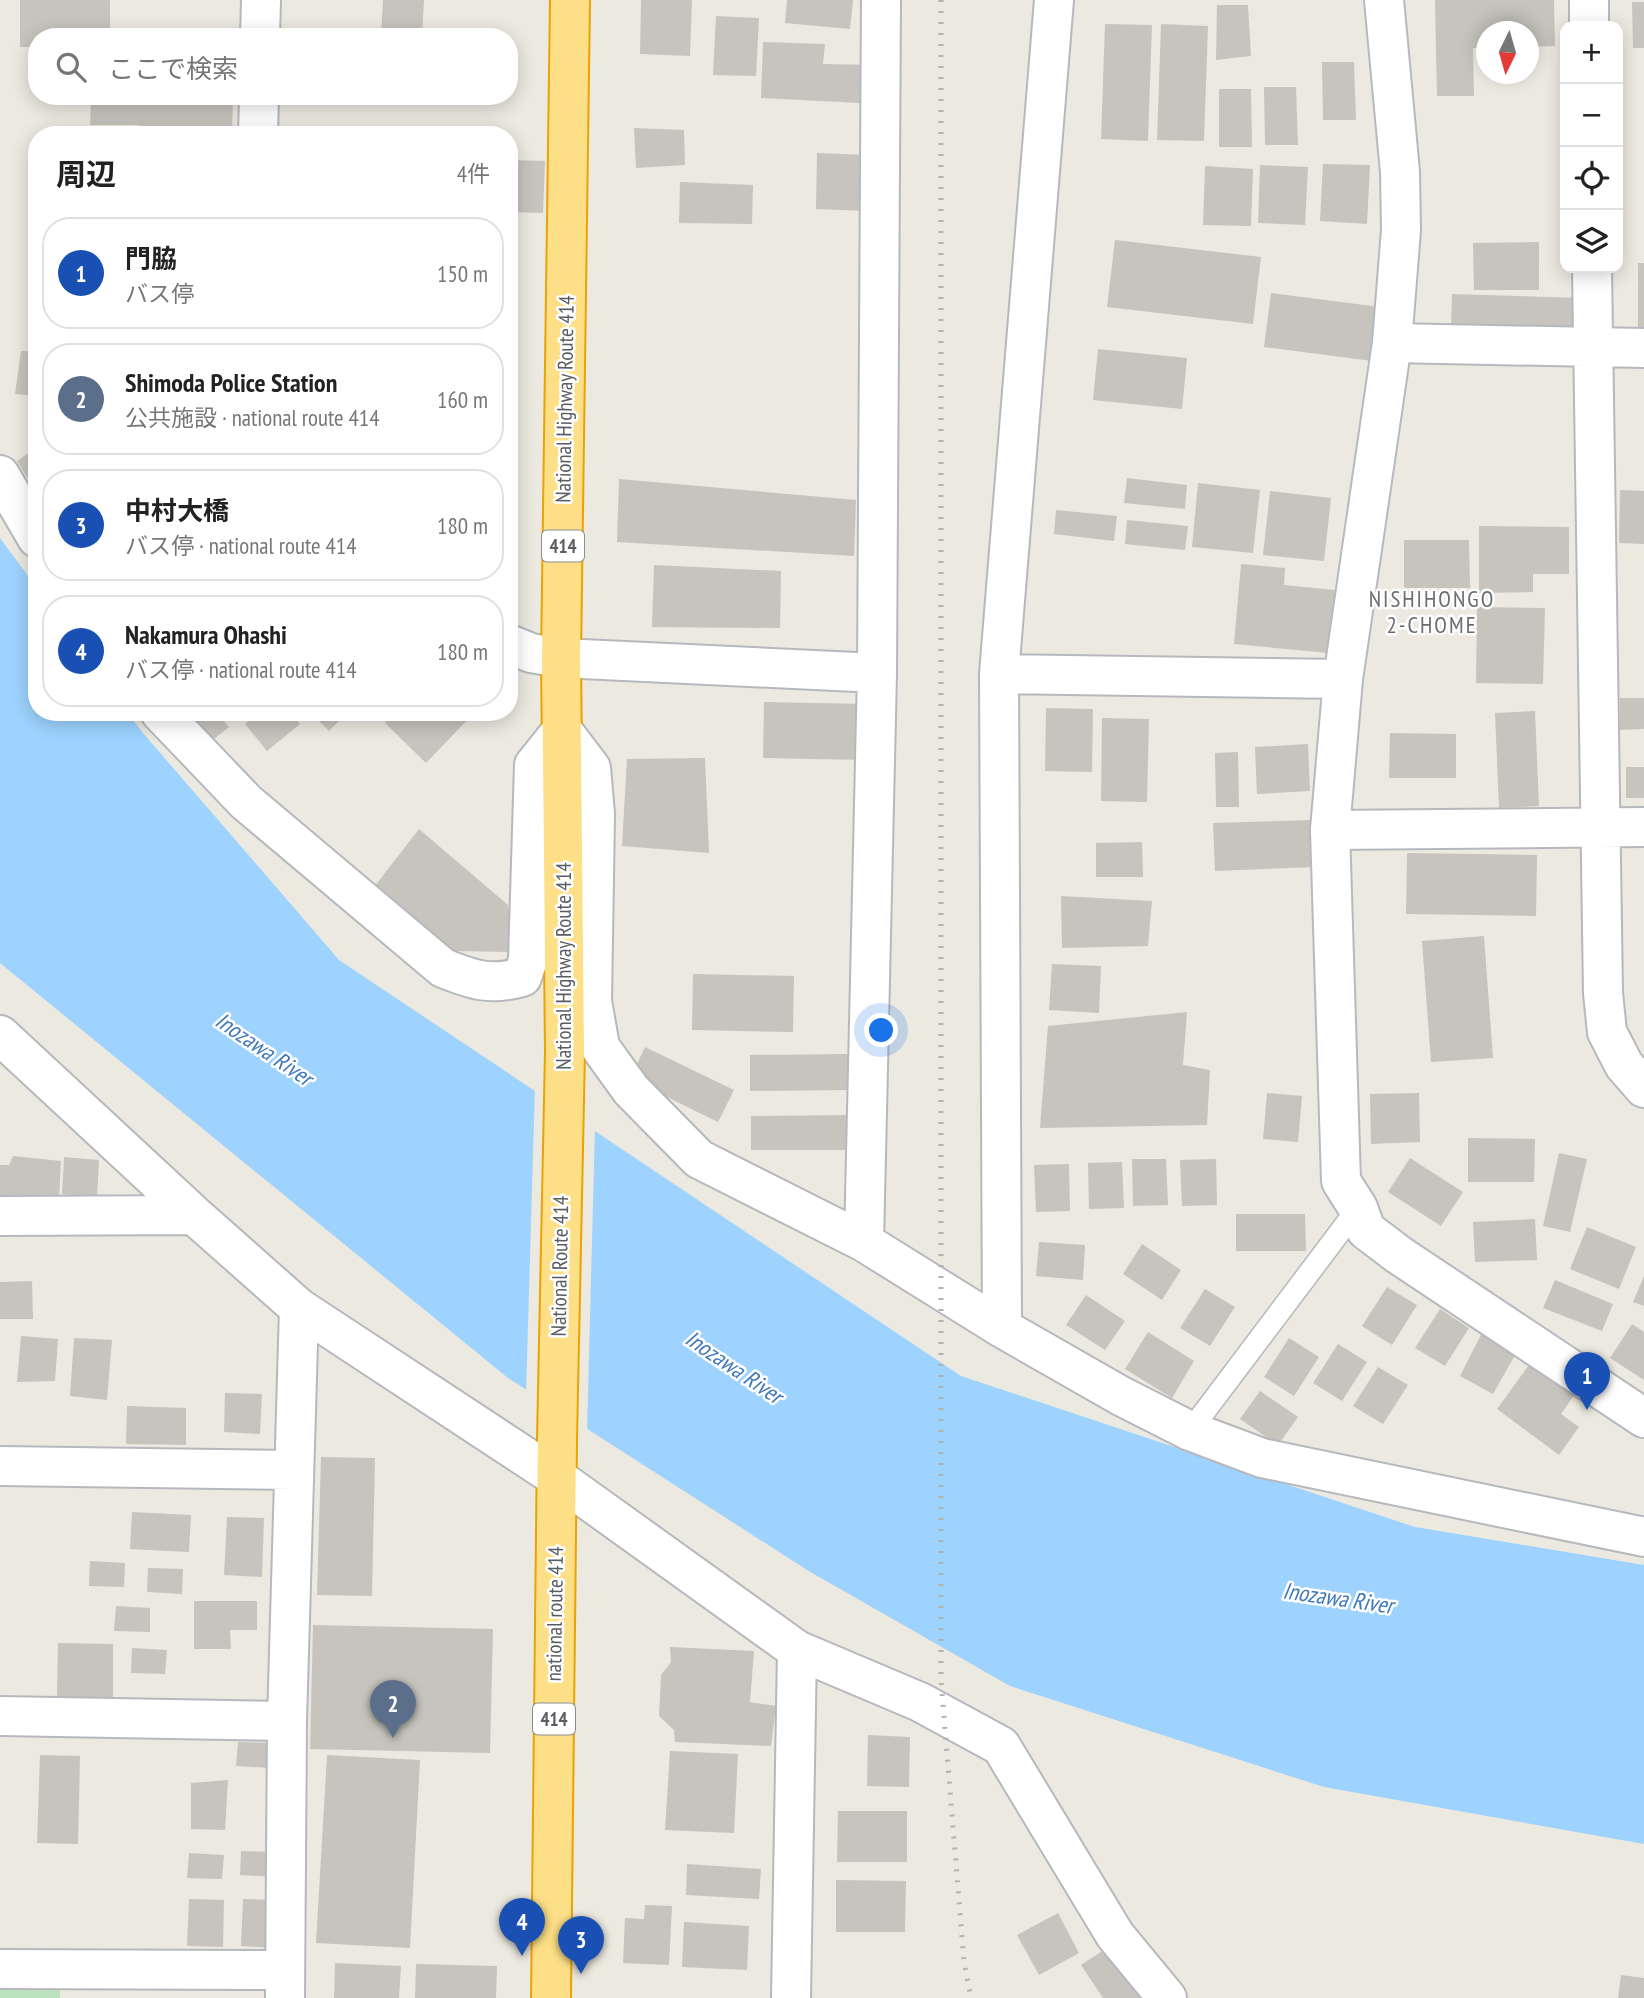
<!DOCTYPE html>
<html lang="ja">
<head>
<meta charset="utf-8">
<style>
  body { margin:0; font-family:"PT Sans Narrow","Noto Sans JP",sans-serif; background:#f2f2f2; color:#222 }
  .controls { position:absolute; right:21px; top:21px; display:grid; overflow:hidden; border-radius:14px; box-shadow:0 4px 18px #0003 }
  .controls button { width:63px; height:63px; display:grid; place-items:center; padding:0; border:0; border-bottom:2px solid #e0e0e0; background:#fff; color:#222; font:35px sans-serif }
  .compass { position:absolute; left:1476px; top:21px; width:63px; height:63px; border-radius:50%; background:#fff; box-shadow:0 4px 18px #0003; rotate:185deg }
  .you { position:absolute; left:882px; top:1031px; width:24px; height:24px; margin:-18px; border:5px solid #fff; border-radius:50%; background:#1a73e8; box-shadow:0 0 0 10px #1a73e833 }
  .badge { display:grid; place-items:center; width:46px; height:46px; border-radius:50%; background:#e73a2a; color:#fff; font-size:23px; font-weight:700 }
  .pin { position:absolute; translate:-50% -58px; filter:drop-shadow(0 2px 4px #0008) }
  .pin::after { content:''; position:absolute; top:37px; width:24px; height:21px; background:inherit; clip-path:polygon(0 0,100% 0,50% 100%) }
  .list { margin:0; padding:0; list-style:none }
  h2 { display:flex; justify-content:space-between; align-items:center; height:91px; margin:0; padding:0 28px; font-size:30px }
  h2 small { font-size:23px; font-weight:400; color:#767676 }
  .list li { display:grid; grid-template-columns:46px 1fr auto; gap:21px; align-items:center; box-sizing:border-box; height:112px; margin:0 14px 14px; padding:0 14px; border:2px solid #e0e0e0; border-radius:28px }
  .list b { display:block; font-size:26px; white-space:nowrap }
  .list p { margin:0; font-size:23px; white-space:nowrap; color:#767676 }
  .list em { font-size:23px; font-style:normal; color:#767676 }
  .icon { flex:none; width:38px; height:38px; fill:none; stroke:currentColor; stroke-width:2; stroke-linecap:round; stroke-linejoin:round }
  .map { position:relative; flex:none; width:1644px; height:1998px; overflow:hidden }
  .search { position:absolute; background:#fff; box-shadow:0 4px 18px #0003; left:28px; top:28px; width:490px; height:77px; display:flex; align-items:center; gap:18px; box-sizing:border-box; padding:0 24px; border-radius:28px; color:#767676; font-size:26px }
  .panel { position:absolute; background:#fff; box-shadow:0 4px 18px #0003; left:28px; top:126px; width:490px; height:595px; border-radius:28px }
  .map>svg:first-child { display:block }
  .green { fill:#bce4bc }
  .water { fill:#9dd3fe }
  .pier { fill:#ece9e0 }
  .building { fill:#c6c4bd }
  .lines { fill:none; stroke-linecap:round; stroke-linejoin:round }
  .lane-casing { stroke:#b6b8bd; stroke-width:24 }
  .street-casing { stroke:#b6b8bd; stroke-width:42 }
  .secondary-casing { stroke:#b6b9bf; stroke-width:42 }
  .highway-casing { stroke:#eaa302; stroke-width:42 }
  .lane { stroke:#fff; stroke-width:21 }
  .street { stroke:#fff; stroke-width:38 }
  .secondary { stroke:#fff; stroke-width:38 }
  .highway { stroke:#fcdf86; stroke-width:38 }
  .rail { stroke:#b1b2b2; stroke-width:5; stroke-dasharray:2 9; stroke-linecap:butt }
  .labels { text-anchor:middle; stroke-width:5; stroke-linejoin:round; paint-order:stroke }
  .shield { fill:#fff; stroke:#8b8d90; stroke-width:2 }
  .shield-label { font-size:19px; font-weight:bold; fill:#595c61 }
  .street-label { font-size:21px; fill:#595c61; stroke:#fff }
  .neighbourhood-label { font-size:23px; letter-spacing:2px; fill:#6a6e73; stroke:#fff }
  .water-label { font-size:23px; font-style:italic; fill:#3f79b8; stroke:#fff }
</style>
</head>
<body>
<div class="map">
<svg width="1644" height="1998" viewBox="0 0 1644 1998">
  <rect width="100%" height="100%" fill="#ece9e0"/>
  <path class="green" d="M0 1985H60V1998H0Z"/>
  <path class="water" d="M0 538 37 588V712H127L143 733 339 960 961 1376 1415 1527 1644 1565V1844L1324 1787 1010 1686 807 1570 508 1378 0 963Z"/>
  <path class="pier" d="M535 1087 595 1127 587 1433 526 1394Z"/>
  <path class="building" d="M20 0H110V37H37V47H20Z
    M383 0H424L422 37H381Z
    M641 0H692L690 56 640 54Z
    M787 0H853L850 29 785 23Z
    M1435 0H1554L1555 46 1528 47V32H1486V48H1473L1474 96H1437Z
    M1632 2H1644V48H1633Z
    M1217 5H1248L1251 56 1216 60Z
    M716 16 759 18 756 76 713 75Z
    M1105 24 1152 25 1148 141 1101 139Z
    M1161 24 1208 26 1204 141 1157 140Z
    M763 42 825 44 823 64 876 65 879 104 761 98Z
    M1322 62H1354L1356 120H1323Z
    M1264 87H1296L1298 145H1265Z
    M1219 89H1251L1252 147H1219Z
    M91 96H233L232 135H139V125H90Z
    M378 96H419L418 104 377 102Z
    M294 127 457 133V135H294Z
    M634 128 684 130 685 165 636 168Z
    M817 153 868 155 866 211 816 209Z
    M509 160 545 161 543 213 509 212Z
    M1323 164 1370 165 1367 224 1320 221Z
    M1260 165 1308 167 1305 225 1258 223Z
    M1205 166 1253 169 1251 226 1203 225Z
    M680 182 753 185 752 224 679 223Z
    M1115 240 1261 257 1253 324 1107 307Z
    M1539 242V290H1474L1473 243Z
    M1638 263H1644V332H1638Z
    M1271 293 1380 307 1372 361 1264 347Z
    M1452 294 1584 298 1583 334 1451 330Z
    M1098 349 1187 358 1182 409 1093 400Z
    M21 351H37V396L15 394Z
    M37 447V494L17 461Z
    M1127 478 1187 485 1185 509 1124 503Z
    M619 479 856 500 854 556 617 542Z
    M1198 483 1260 490 1253 553 1192 547Z
    M1620 490 1644 491V544L1619 543Z
    M1270 491 1331 498 1324 561 1263 555Z
    M1056 510 1117 516 1114 541 1054 534Z
    M1127 520 1188 526 1185 550 1125 544Z
    M1479 526 1569 527V574H1533V592L1479 593Z
    M1404 540H1469L1470 588H1404Z
    M1241 564 1285 568 1284 585 1345 591 1339 654 1234 644Z
    M654 565 781 571 780 628 652 627Z
    M1477 607 1545 608 1543 684 1476 683Z
    M1620 698H1644V729L1620 730Z
    M764 702 866 704 865 760 763 758Z
    M1046 708 1093 709 1092 772 1045 771Z
    M1535 711 1539 806 1499 808 1495 713Z
    M185 712H216L229 727 210 742Z
    M236 712H251L241 720Z
    M260 712H290L300 724 267 751 245 724Z
    M310 712H348L329 731Z
    M396 712H475L426 763 385 723Z
    M1102 718 1149 719 1147 802 1101 801Z
    M1390 733 1456 734V778H1389Z
    M1308 744 1310 791 1257 794 1255 747Z
    M1238 752 1239 807H1216L1215 753Z
    M705 758 709 853 622 846 627 759Z
    M1626 767H1644V798H1626Z
    M1312 820 1314 867 1215 871 1213 823Z
    M419 829 508 905 514 952 452 951 374 887Z
    M1142 842 1143 877H1096V843Z
    M1407 853 1537 855 1536 916 1406 914Z
    M1061 896 1152 901 1148 946 1062 948Z
    M1484 936 1493 1058 1431 1062 1422 941Z
    M1052 964 1101 966 1099 1013 1049 1010Z
    M693 974 794 976 793 1032 692 1030Z
    M1187 1012 1183 1065 1210 1070 1207 1125 1040 1128 1048 1026Z
    M645 1047 734 1090 718 1122 630 1079Z
    M848 1054 849 1090 750 1091V1055Z
    M1267 1093 1302 1096 1298 1142 1263 1139Z
    M1419 1093 1420 1142 1371 1144 1370 1094Z
    M849 1115V1150H751V1116Z
    M1468 1138 1535 1139 1534 1182H1468Z
    M1559 1153 1587 1159 1570 1232 1543 1226Z
    M13 1156 61 1161 59 1199 0 1197V1165H9Z
    M64 1157 99 1160 97 1197 62 1194Z
    M1410 1158 1463 1192 1441 1226 1388 1192Z
    M1132 1159H1166L1168 1205 1133 1206Z
    M1216 1159 1217 1205 1182 1206 1180 1160Z
    M1122 1162 1124 1208 1089 1209 1088 1163Z
    M1069 1164 1070 1211 1036 1212 1034 1165Z
    M1236 1214H1305L1306 1251H1236Z
    M1535 1219 1537 1260 1475 1262 1473 1222Z
    M1587 1227 1636 1247 1619 1289 1570 1269Z
    M1039 1242 1085 1245 1083 1280 1036 1276Z
    M1142 1244 1181 1270 1162 1300 1123 1274Z
    M1644 1276V1306L1633 1302Z
    M1555 1280 1613 1304 1602 1331 1543 1308Z
    M32 1281 33 1319H0V1282Z
    M1387 1287 1417 1305 1392 1345 1362 1326Z
    M1205 1289 1235 1307 1210 1346 1180 1328Z
    M1086 1295 1125 1321 1105 1350 1066 1325Z
    M1440 1309 1469 1328 1445 1366 1415 1348Z
    M1632 1324 1644 1332V1380L1610 1358Z
    M1485 1327 1519 1348 1493 1394 1460 1376Z
    M1148 1332 1194 1361 1172 1398 1125 1369Z
    M21 1336 58 1339 55 1381 17 1382Z
    M74 1338 112 1340 107 1400 70 1396Z
    M1289 1338 1319 1357 1294 1396 1264 1377Z
    M1338 1344 1367 1362 1342 1401 1313 1383Z
    M1531 1362 1575 1394 1561 1414 1579 1427 1559 1455 1497 1409Z
    M1378 1367 1408 1385 1383 1424 1353 1406Z
    M1260 1391 1298 1417 1278 1445 1240 1419Z
    M225 1393 262 1394 260 1434 224 1432Z
    M127 1406 186 1408V1445L126 1444Z
    M321 1457 375 1458 372 1596 317 1595Z
    M132 1512 191 1515 189 1552 130 1549Z
    M227 1517 264 1518 262 1577 224 1575Z
    M90 1561 125 1563 124 1587 89 1586Z
    M148 1568 183 1569 182 1594 147 1592Z
    M194 1601H257V1630H230L231 1649H194Z
    M116 1606 150 1608V1632L114 1631Z
    M313 1625 493 1629 490 1753 310 1749Z
    M58 1643 113 1644V1698L57 1697Z
    M670 1647 754 1651 750 1702 776 1706 771 1746 675 1742 674 1730 659 1716 661 1675 671 1662Z
    M132 1648 167 1650 165 1674 131 1673Z
    M868 1735 910 1737 909 1787 867 1786Z
    M238 1742 273 1743 271 1768 236 1766Z
    M670 1751 738 1754 734 1833 665 1830Z
    M40 1755 80 1756 78 1844 37 1843Z
    M327 1755 420 1760 410 1948 316 1943Z
    M228 1780 225 1830 191 1829V1783Z
    M838 1811H907V1862H837Z
    M241 1851 276 1852 275 1877 240 1875Z
    M189 1853 224 1855 222 1879 187 1878Z
    M687 1864 761 1869 759 1899 686 1895Z
    M836 1880 906 1881 905 1932H836Z
    M189 1899 224 1900 223 1947 187 1946Z
    M243 1899 278 1900 276 1948 241 1946Z
    M645 1905 672 1906 669 1965 623 1963 625 1918 644 1919Z
    M1058 1913 1079 1953 1039 1975 1017 1935Z
    M684 1922 749 1926 747 1970 682 1967Z
    M1110 1946 1144 1998H1103L1081 1965Z
    M335 1963 401 1966 399 1998H334Z
    M416 1964 497 1966 496 1998H415Z
    M1621 1975 1644 1978V1998H1618Z"/>
  <g class="lines">
    <defs>
      <path id="lane" d="M1190 1431 1358 1208"/>
      <path id="street" d="M1589 0V26
        M260 37 261 0
        M258 135 259 96
        M1592 268 1603 993 1607 1032 1624 1065 1644 1088
        M1392 343 1644 348
        M0 475 37 538
        M509 644 531 653 561 658 877 673
        M999 674 1343 679
        M160 712 246 802 443 968C473 980 490 986 522 977L528 960 534 765 562 730 591 768 595 814 592 1001 600 1047 631 1090 699 1159 864 1242 1002 1328 1121 1396 1190 1431 1262 1458 1644 1537
        M1330 830 1644 827
        M0 1035 194 1215 299 1308 556 1477 797 1650 920 1702 1001 1746 1115 1935 1167 1998
        M0 1216 194 1215
        M864 1242 877 673 881 0
        M1002 1328 999 674 1054 0
        M0 1466 294 1470
        M0 1716 287 1721
        M0 1969 285 1970
        M285 1998 287 1721 299 1308
        M791 1998 797 1650"/>
      <path id="secondary" d="M1384 0 1400 172 1401 230 1392 343 1343 679 1330 830 1341 1181 1358 1208 1366 1230 1399 1255 1644 1418"/>
      <path id="highway" d="M551 1998 557 1440 565 1051 561 658 570 0"/>
    </defs>
    <use href="#lane" class="lane-casing"/>
    <use href="#street" class="street-casing"/>
    <use href="#secondary" class="secondary-casing"/>
    <use href="#highway" class="highway-casing"/>
    <use href="#lane" class="lane"/>
    <use href="#street" class="street"/>
    <use href="#secondary" class="secondary"/>
    <use href="#highway" class="highway"/>
    <path class="rail" d="M941 0V1680L964 1962 971 1998"/>
  </g>
  <g class="labels">
    <g class="shield">
      <rect x="542" y="530.5" width="42" height="31" rx="5"/>
      <rect x="533" y="1703.5" width="42" height="31" rx="5"/>
    </g>
    <g class="shield-label">
      <text x="563" y="553">414</text>
      <text x="554" y="1726">414</text>
    </g>
    <g class="street-label">
      <text transform="translate(565 399) rotate(-89)" y="7">National Highway Route 414</text>
      <text transform="translate(564 966) rotate(-90)" y="7">National Highway Route 414</text>
      <text transform="translate(560 1266) rotate(-89)" y="7">National Route 414</text>
      <text transform="translate(555 1614) rotate(-89)" y="7">national route 414</text>
    </g>
    <g class="neighbourhood-label">
      <text x="1432" y="607">NISHIHONGO<tspan x="1432" dy="26">2-CHOME</tspan></text>
    </g>
    <g class="water-label">
      <text transform="translate(264 1049) rotate(34)" y="8">Inozawa River</text>
      <text transform="translate(734 1367) rotate(34)" y="8">Inozawa River</text>
      <text transform="translate(1338 1598) rotate(8)" y="8">Inozawa River</text>
    </g>
  </g>
</svg>
<div class="controls">
<button>+</button>
<button>−</button>
<button><svg class="icon" aria-label="locate" viewBox="0 0 24 24"><circle cx="12" cy="12" r="6"/><path d="M12 2v4M12 18v4M2 12h4M18 12h4"/></svg></button>
<button><svg class="icon" aria-label="layers" viewBox="0 0 24 24"><path d="M12 4l9 5-9 5-9-5zM3 14l9 5 9-5"/></svg></button>
</div>
<svg class="compass" viewBox="-18 -18 36 36"><path d="M0-13l5 13h-10z" fill="#e53935"/><path d="M0 13l5-13h-10z" fill="#767676"/></svg>
<div class="you"></div>
<div class="pin badge" style="left:1587px;top:1410px;background:#1a4fb4">1</div>
<div class="pin badge" style="left:393px;top:1738px;background:#5c6f8a">2</div>
<div class="pin badge" style="left:581px;top:1974px;background:#1a4fb4">3</div>
<div class="pin badge" style="left:522px;top:1956px;background:#1a4fb4">4</div>
<div class="search"><svg class="icon" aria-label="search" viewBox="0 0 24 24"><circle cx="10" cy="10" r="6"/><path d="M15 15l6 6"/></svg>ここで検索</div>
<section class="panel">
<h2>周辺<small>4件</small></h2>
<ul class="list">
<li><span class="badge" style="background:#1a4fb4">1</span><div><b>門脇</b><p>バス停</p></div><em>150 m</em></li>
<li><span class="badge" style="background:#5c6f8a">2</span><div><b>Shimoda Police Station</b><p>公共施設 · national route 414</p></div><em>160 m</em></li>
<li><span class="badge" style="background:#1a4fb4">3</span><div><b>中村大橋</b><p>バス停 · national route 414</p></div><em>180 m</em></li>
<li><span class="badge" style="background:#1a4fb4">4</span><div><b>Nakamura Ohashi</b><p>バス停 · national route 414</p></div><em>180 m</em></li>
</ul>
</section>
</div>
</body>
</html>
